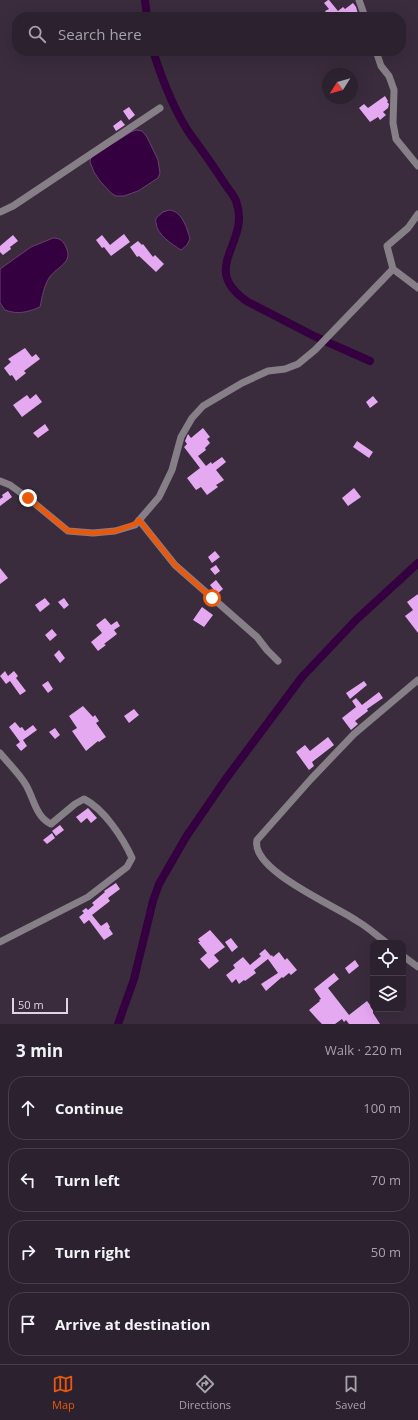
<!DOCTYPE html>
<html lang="en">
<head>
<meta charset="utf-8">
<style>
  body { margin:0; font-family:"Open Sans",sans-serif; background:#382e3a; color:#f1f3f6 }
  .controls { position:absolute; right:12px; bottom:12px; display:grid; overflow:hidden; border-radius:8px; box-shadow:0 4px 16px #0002 }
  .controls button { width:36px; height:36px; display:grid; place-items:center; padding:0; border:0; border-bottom:1px solid #483e4a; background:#2c212e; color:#f1f3f6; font:20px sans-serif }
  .compass { position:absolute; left:322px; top:68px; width:36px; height:36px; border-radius:50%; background:#2c212e; box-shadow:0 4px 16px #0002; rotate:233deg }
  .scale { position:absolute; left:12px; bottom:10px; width:56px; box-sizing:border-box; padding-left:4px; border:2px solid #dfd5e0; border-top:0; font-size:11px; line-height:14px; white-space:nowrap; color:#dfd5e0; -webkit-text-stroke:3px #3a2c3d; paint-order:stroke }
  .stop { position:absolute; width:12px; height:12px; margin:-9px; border:3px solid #ea580c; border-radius:50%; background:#fff }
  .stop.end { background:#ea580c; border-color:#fff; box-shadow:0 1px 4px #0008 }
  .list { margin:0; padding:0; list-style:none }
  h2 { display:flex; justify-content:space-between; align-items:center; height:52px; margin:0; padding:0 16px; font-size:17px }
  h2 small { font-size:13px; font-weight:400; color:#a6a3aa }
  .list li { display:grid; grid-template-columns:26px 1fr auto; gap:12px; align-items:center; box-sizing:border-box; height:64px; margin:0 8px 8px; padding:0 8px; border:1px solid #483e4a; border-radius:16px }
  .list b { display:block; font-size:15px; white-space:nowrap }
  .list em { font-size:13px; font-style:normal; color:#a6a3aa }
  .icon { flex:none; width:22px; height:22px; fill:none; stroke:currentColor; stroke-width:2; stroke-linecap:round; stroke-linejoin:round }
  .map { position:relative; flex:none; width:418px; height:1024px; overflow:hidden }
  .search { position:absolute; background:#2c212e; box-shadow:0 4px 16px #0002; left:12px; right:12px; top:12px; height:44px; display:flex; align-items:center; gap:10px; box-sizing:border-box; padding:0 14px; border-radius:16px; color:#a6a3aa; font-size:15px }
  .sheet { height:340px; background:#2c212e }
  nav { display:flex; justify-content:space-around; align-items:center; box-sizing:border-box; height:56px; border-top:1px solid #483e4a; background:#2c212e; font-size:11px; color:#a6a3aa }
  nav a { display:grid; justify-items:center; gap:2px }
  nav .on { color:#ea580c }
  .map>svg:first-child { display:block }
  .water { fill:#35003f; stroke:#68406f }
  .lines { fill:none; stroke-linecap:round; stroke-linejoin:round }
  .canal { stroke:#35003f; stroke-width:8 }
  .building { fill:#e5a9f2 }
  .street { stroke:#877f88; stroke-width:7 }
  .route { stroke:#ea580c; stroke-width:5 }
</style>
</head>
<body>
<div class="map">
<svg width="418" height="1024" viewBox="0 0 418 1024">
  <rect width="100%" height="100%" fill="#3a2c3d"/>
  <path class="water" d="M136 130 142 131 147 137 158 160 160 173 158 178 138 191 124 196H116L111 193 100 181 94 172 90 162 91 157 131 132Z
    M169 210C182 211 187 228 190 239L187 245 181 250C172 244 157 235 156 223 155 221 156 219 157 217L163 212Z
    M53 238C59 238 62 240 65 245 75 263 57 266 49 278 44 286 42 297 40 307 28 312 18 315 5 310L0 303V269L31 247Z"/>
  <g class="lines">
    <path class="canal" d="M145 0 147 17
      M153 51C162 79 173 109 190 134 202 150 214 167 225 184 228 189 234 195 236 201 252 243 197 268 248 302L316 337 370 361
      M118 1024 134 979 153 901 159 884 186 837 225 780 302 677 356 620 418 563"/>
  </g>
  <path class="building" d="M328 0H329L338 11 343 7 345 9 353 3 356 7 359 17H329L325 11 329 9 324 3Z
    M385 96 388 101 387 102 389 104 388 108 383 112 386 115 380 120 378 117 370 122 359 108 364 104 368 108Z
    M129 107 135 115 129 120 123 111Z
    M121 120 125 125 116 131 113 126Z
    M124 234 130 242 111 256 104 247 102 248 96 240 102 235 110 245Z
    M13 235 18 241 10 247 11 249 3 255 0 252V246Z
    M138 241 142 245 143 244 153 257 155 255 164 264 156 272 139 256 137 257 130 247Z
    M25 348 32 357 36 354 40 359 24 371 26 373 16 381 12 375 10 376 4 368 11 362 8 359Z
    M36 394 42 402 22 417 13 405 27 395 30 399Z
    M373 396 378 402 370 408 366 402Z
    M45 424 49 430 38 438 33 433Z
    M203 428 210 437 207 439 210 443 205 448 206 450 198 456 206 466 211 462 212 464 222 457 226 462 216 470 224 480 216 485 218 487 207 495 201 487 196 490 187 478 200 468 184 447 187 444 185 441 188 434 191 438Z
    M357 441 373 452 369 458 353 447Z
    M354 488 361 497 348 506 342 498Z
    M8 491 12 497 0 506V499L3 497 2 495Z
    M215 551 220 557 212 563 208 557Z
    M216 565 220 571 215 575 210 569Z
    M0 568 8 578 0 584Z
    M216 580 223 589 217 594 210 585Z
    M418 594V633L405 616 413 610 407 602Z
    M45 598 50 604 40 612 35 605Z
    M64 598 69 605 64 609 58 602Z
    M202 607 213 615 204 627 193 620Z
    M105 618 111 625 117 621 120 626 114 630 117 634 104 644 106 645 98 651 91 642 102 633 96 625Z
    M52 629 57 635 50 641 45 635Z
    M59 650 65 658 60 663 54 655Z
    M5 671 8 676 14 671 18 676 16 678 26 691 20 695 10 681 6 684 0 676Z
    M48 681 53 689 48 693 42 685Z
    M364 681 367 685 350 699 346 693Z
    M379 692 383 698 367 709 368 711 355 721 358 724 351 730 342 718 356 707 352 701 356 698 362 705Z
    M83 706 93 717 95 715 99 721 96 723 106 737 99 742 98 741 86 751 72 731 77 728 69 716Z
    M134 709 139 715 129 723 124 716Z
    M15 722 20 728 22 727 25 731 33 725 37 730 23 740 27 746 21 751 16 745 20 742 9 727Z
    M55 728 60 735 55 739 49 732Z
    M328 737 334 745 312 762 314 766 309 770 296 752 305 745 310 751Z
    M88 808 97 818 91 823 87 818 81 823 76 817Z
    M60 825 64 830 56 836 52 831Z
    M52 833 55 838 47 844 43 840Z
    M116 883 120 889 108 898 110 901 92 915 101 926 107 922 110 927 109 928 113 934 104 940 89 920 84 924 79 917 84 913 82 911 86 908 88 910 94 905 92 903 105 892 104 891Z
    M210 930 225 947 214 955 219 961 209 969 200 959 207 953 198 942H200L198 939Z
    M231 938 238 947 232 952 225 942Z
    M265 949 271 956 272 955 273 957 279 952 285 960 287 958 297 970 291 975 289 973 283 978 282 977 266 991 261 984 278 973 268 959 254 970 256 973 245 981 244 980 239 984 236 979 232 983 226 975 235 968 233 965 243 957 250 965 261 956 259 954Z
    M355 960 359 966 349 974 345 968Z
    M334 973 339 979 328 988 349 1015 367 1001 373 1009V1013L380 1024H349L346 1020 344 1022 342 1019 335 1024H322L317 1019 309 1010 320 1001 319 1000 321 999 314 989Z"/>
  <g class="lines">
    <path class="street" d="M359 0 365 17
      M376 51 381 66 389 76 394 90 393 123 396 139 418 166
      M0 212 13 206 160 108
      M418 214 408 228 387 246 393 269 418 288
      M0 481 10 485 28 498 68 531 93 533 115 531 135 525 159 497 172 470 181 437 192 418 203 406 242 383 268 371 285 369 298 364 315 350 393 269
      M139 520 175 565 257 637 267 650 278 661
      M0 753C8 763 19 773 26 785 34 799 36 817 51 824L75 804 84 799C104 809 123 838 132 858L127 867 88 897 0 942
      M387 943C377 936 368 927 357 921 336 906 250 870 257 840L311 779 354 734 418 680
      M403 956 418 967"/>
  </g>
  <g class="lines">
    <path class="route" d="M28 498 68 531 93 533 115 531 135 524 139 520 175 565 212 598"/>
  </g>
</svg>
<div class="controls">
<button><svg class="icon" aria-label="locate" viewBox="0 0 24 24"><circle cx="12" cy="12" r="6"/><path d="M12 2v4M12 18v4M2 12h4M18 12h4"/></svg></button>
<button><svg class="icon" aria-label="layers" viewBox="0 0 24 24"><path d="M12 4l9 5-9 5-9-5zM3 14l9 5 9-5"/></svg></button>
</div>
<svg class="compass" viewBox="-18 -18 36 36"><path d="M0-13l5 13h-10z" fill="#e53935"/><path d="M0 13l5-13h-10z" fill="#a6a3aa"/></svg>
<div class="scale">50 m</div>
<div class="stop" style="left:212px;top:598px"></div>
<div class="stop end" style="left:28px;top:498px"></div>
<div class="search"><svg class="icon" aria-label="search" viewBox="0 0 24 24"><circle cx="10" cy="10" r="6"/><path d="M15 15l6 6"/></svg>Search here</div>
</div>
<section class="sheet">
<h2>3 min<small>Walk · 220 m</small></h2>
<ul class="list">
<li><svg class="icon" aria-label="ahead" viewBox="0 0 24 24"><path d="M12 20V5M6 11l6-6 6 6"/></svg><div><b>Continue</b></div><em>100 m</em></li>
<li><svg class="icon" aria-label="left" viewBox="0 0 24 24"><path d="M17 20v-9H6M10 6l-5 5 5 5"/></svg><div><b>Turn left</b></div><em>70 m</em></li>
<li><svg class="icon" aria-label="right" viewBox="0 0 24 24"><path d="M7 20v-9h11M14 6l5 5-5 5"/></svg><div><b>Turn right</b></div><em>50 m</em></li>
<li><svg class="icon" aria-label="arrive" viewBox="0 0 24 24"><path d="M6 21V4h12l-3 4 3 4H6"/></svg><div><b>Arrive at destination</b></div></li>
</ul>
</section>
<nav>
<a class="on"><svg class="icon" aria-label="map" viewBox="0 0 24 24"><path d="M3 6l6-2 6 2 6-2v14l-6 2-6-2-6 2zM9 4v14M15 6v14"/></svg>Map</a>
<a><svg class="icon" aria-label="directions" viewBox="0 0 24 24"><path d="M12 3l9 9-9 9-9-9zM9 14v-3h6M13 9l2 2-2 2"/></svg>Directions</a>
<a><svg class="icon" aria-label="saved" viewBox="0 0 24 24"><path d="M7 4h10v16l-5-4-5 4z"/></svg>Saved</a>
</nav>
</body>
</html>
